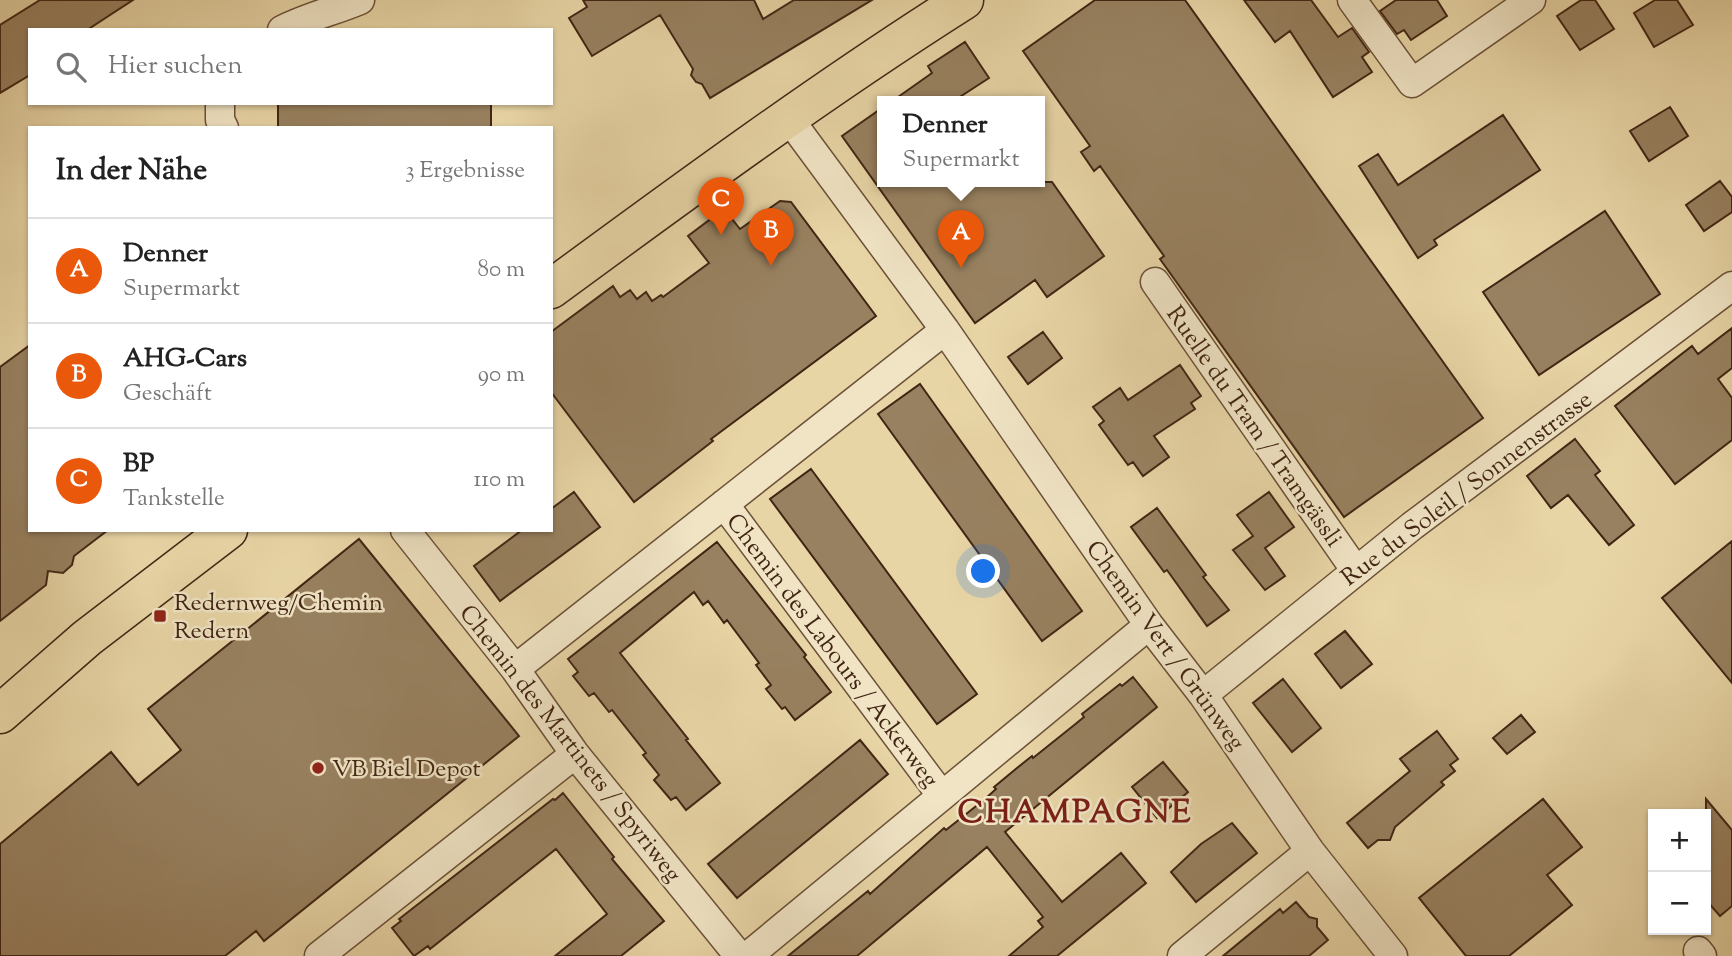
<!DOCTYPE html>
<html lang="de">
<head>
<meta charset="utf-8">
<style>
  body { margin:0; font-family:"Sorts Mill Goudy",serif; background:#f2f2f2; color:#222 }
  .controls { position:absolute; right:21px; bottom:21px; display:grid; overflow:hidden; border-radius:0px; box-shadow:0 2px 5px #0004 }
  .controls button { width:63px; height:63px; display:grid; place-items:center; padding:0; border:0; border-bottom:2px solid #e0e0e0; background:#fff; color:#222; font:35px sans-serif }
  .you { position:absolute; left:984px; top:572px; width:24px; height:24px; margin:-18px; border:5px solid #fff; border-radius:50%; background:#1a73e8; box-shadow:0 0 0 10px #1a73e833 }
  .badge { display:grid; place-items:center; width:46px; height:46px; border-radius:50%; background:#ea580c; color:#fff; font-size:23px; font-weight:700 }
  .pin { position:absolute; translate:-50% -58px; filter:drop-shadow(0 2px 4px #0008) }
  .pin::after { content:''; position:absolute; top:37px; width:24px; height:21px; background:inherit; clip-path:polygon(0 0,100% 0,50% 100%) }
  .popup { position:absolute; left:877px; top:96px; width:168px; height:91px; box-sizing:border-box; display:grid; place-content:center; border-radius:0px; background:#fff; filter:drop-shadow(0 2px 5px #0005); font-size:23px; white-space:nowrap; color:#767676 }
  .popup b { font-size:26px; color:#222 }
  .popup::after { content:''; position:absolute; left:50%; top:100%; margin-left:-14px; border:14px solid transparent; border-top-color:#fff }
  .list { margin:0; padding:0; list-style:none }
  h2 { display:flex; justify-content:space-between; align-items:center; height:91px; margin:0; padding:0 28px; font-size:30px }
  h2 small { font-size:23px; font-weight:400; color:#767676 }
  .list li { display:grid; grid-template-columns:46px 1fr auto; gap:21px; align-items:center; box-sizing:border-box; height:105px; padding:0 28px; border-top:2px solid #e0e0e0 }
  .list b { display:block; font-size:26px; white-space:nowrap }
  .list p { margin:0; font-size:23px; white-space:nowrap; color:#767676 }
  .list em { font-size:23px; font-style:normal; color:#767676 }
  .icon { flex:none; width:38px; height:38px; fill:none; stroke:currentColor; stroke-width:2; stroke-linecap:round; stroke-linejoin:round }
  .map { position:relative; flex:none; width:1732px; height:956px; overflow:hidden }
  .search { position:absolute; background:#fff; box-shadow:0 2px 5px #0004; left:28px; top:28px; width:525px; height:77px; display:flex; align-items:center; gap:18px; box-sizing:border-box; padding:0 24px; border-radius:0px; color:#767676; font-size:26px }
  .panel { position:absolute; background:#fff; box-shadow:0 2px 5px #0004; left:28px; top:126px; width:525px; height:406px; border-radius:0px }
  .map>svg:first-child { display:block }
  .building { fill:#988160; stroke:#412514; stroke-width:2 }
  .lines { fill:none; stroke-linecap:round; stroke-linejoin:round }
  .minor-casing { stroke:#6b5138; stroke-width:31 }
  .primary-casing { stroke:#412514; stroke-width:41 }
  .minor { stroke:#f0e4c5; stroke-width:28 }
  .primary { stroke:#e8d5a6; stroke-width:38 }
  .poi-dot { fill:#8f2418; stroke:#f0e4c5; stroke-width:2.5 }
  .labels { text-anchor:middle; stroke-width:5; stroke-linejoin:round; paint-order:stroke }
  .street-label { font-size:24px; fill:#412514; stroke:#f0e4c5 }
  .poi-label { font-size:24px; fill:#412514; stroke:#f0e4c5; text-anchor:start }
  .district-label { font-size:32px; font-weight:bold; letter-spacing:2px; fill:#7a1f14; stroke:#f0e4c5 }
</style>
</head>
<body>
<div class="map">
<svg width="1732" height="956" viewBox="0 0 1732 956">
  <rect width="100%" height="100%" fill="#e8d5a6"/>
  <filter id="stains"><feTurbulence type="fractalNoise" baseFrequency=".00286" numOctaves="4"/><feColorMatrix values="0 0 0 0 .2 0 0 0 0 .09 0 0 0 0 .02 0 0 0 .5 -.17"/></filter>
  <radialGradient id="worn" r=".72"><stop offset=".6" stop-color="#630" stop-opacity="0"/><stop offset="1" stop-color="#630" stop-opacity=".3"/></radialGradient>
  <path class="building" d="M40 0H133L87 30H30V75L0 93V25Z
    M583 0H754L763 19 794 0H872L710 98 702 84 696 82 691 75 693 69 660 15 592 56 569 18 587 7Z
    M1095 0H1185L1483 418 1344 517 1160 259 1164 256 1100 166 1094 171 1081 152 1090 146 1023 51Z
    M1244 0H1311L1338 37 1352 28 1369 52 1362 57 1372 72 1333 97 1290 31 1275 42Z
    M1396 0H1437L1447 16 1411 40 1404 30 1397 34 1380 11Z
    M1581 0H1595L1614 29 1580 50 1557 16Z
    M1655 0H1677L1693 25 1654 47 1634 13Z
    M965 42 989 78 952 102H891L932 73 928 66Z
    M278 103H491V128H278Z
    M1670 107 1688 136 1649 161 1630 131Z
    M882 108V182H1052L1104 256 1047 297 1035 280 975 323 842 136Z
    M1503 115 1540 170 1434 240 1437 245 1418 258 1359 166 1378 154 1398 185Z
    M1720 181 1732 197V212L1704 231 1686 205Z
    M780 201 791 202 876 316 711 439 713 441 634 502 551 392V332L613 286 620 297 630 290 637 299 646 292 652 301 661 295 663 297 709 263 688 236 724 209 740 229Z
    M1605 211 1660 294 1539 375 1483 292Z
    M1732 328V368L1718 379 1732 398V440L1675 484 1615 406 1692 346 1698 354Z
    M1043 332 1062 358 1028 384 1008 357Z
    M30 345V530H108L74 556 72 565 63 573 48 571 46 585 0 621V367Z
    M1180 365 1201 396 1191 403 1195 409 1154 436 1169 457 1143 476 1133 462 1128 465 1099 425 1104 421 1093 407 1120 388 1128 400Z
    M920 384 1082 611 1042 641 878 414Z
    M1575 439 1600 471 1595 475 1634 525 1609 545 1568 495 1551 508 1527 476Z
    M811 469 977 694 937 724 770 499Z
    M574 492 600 527 500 601 474 566 522 530H551V509Z
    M1269 492 1294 527 1265 548 1285 576 1265 590 1233 550 1253 536 1237 515Z
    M1157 508 1206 575 1203 577 1229 610 1207 626 1167 570 1164 572 1131 527Z
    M359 539 519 736 264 941 256 931 225 956H0V844L111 752 138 785 181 750 148 709Z
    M1732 541V683L1662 598Z
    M717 542 806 655 804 657 831 692 795 720 785 707 782 709 766 689 771 685 756 665 759 663 727 620 724 623 708 601 703 605 694 592 620 653 688 739 686 740 720 783 686 810 676 797 671 800 654 780 659 775 643 755 646 753 612 710 609 712 594 693 589 696 573 676 578 672 568 659Z
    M1345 631 1372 664 1341 688 1315 654Z
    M1133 677 1157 707 1005 832 1062 902 1121 853 1146 883 1057 956H1009L1043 927 1038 921 1043 917 987 847 857 956H788L868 891 870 894 944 828 946 830 985 799 996 789 994 787 1017 768 1032 756 1033 758 1073 726 1084 717 1082 714 1120 684 1122 686Z
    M1283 679 1321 728 1292 752 1253 703Z
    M1521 715 1535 732 1507 754 1493 738Z
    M1437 731 1458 759 1450 765 1455 771 1441 782 1444 785 1395 827 1390 840H1378L1368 848 1347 823 1410 771 1400 759Z
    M860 740 888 774 737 898 708 864Z
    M1163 762 1188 792 1157 818 1132 787Z
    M563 793 614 857 612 859 664 921 621 956H555L607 914 556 849 430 949 428 946 414 956 392 928 401 921 399 919 553 799 555 800Z
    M1543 799 1582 847 1547 875 1572 905 1509 956H1466L1419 898Z
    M1706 799 1732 830V906L1720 916 1706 900Z
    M1232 823 1257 853 1196 902 1171 872 1201 844Z
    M1296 902 1309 917 1317 919V927L1328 940 1309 956H1223L1280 909 1283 913Z"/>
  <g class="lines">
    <defs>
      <path id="minor" d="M1352 0 1412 83 1531 0
        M282 30C307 17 334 11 360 0
        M220 103V120L224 128
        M787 116 945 330 1149 625 1203 695 1310 851 1393 956
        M1155 282 1356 571
        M724 504 942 796
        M405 530 515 669 575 754 739 956
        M515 669 945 330
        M1203 695 1412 526 1732 286
        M1698 951 1702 956
        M319 956 575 754
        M748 956 1149 625
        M1182 956 1310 851"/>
      <path id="primary" d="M551 289C687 189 822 90 964 0
        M0 714 87 638 228 530"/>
    </defs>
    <use href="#minor" class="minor-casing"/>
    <use href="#primary" class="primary-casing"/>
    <use href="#minor" class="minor"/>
    <use href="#primary" class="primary"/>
  </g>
  <g class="poi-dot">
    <rect x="153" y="609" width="14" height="14" rx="3.5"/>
    <circle cx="318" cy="768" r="7"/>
  </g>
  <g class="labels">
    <g class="street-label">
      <text transform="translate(1255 426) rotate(55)" y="8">Ruelle du Tram / Tramgässli</text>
      <text transform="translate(1466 488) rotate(-37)" y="8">Rue du Soleil / Sonnenstrasse</text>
      <text transform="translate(1166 645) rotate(54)" y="8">Chemin Vert / Grünweg</text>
      <text transform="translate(833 650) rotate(53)" y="8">Chemin des Labours / Ackerweg</text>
      <text transform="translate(571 743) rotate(52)" y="8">Chemin des Martinets / Spyriweg</text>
    </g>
    <g class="poi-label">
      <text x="174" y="610">Redernweg/Chemin<tspan x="174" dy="28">Redern</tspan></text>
      <text x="332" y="776">VB Biel Depot</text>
    </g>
    <g class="district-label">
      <text x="1075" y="822">CHAMPAGNE</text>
    </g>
  </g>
  <rect width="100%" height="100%" filter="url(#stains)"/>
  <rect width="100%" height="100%" fill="url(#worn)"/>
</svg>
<div class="controls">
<button>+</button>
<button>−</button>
</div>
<div class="you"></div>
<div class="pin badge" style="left:961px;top:268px">A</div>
<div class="popup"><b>Denner</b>Supermarkt</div>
<div class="pin badge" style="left:771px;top:266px">B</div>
<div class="pin badge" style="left:721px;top:235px">C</div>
<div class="search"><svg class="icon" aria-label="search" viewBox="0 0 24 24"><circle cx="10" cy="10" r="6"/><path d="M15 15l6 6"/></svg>Hier suchen</div>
<section class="panel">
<h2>In der Nähe<small>3 Ergebnisse</small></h2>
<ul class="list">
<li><span class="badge">A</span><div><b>Denner</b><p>Supermarkt</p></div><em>80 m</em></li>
<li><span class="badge">B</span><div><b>AHG-Cars</b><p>Geschäft</p></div><em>90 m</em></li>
<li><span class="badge">C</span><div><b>BP</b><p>Tankstelle</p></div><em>110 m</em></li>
</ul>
</section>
</div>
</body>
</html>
